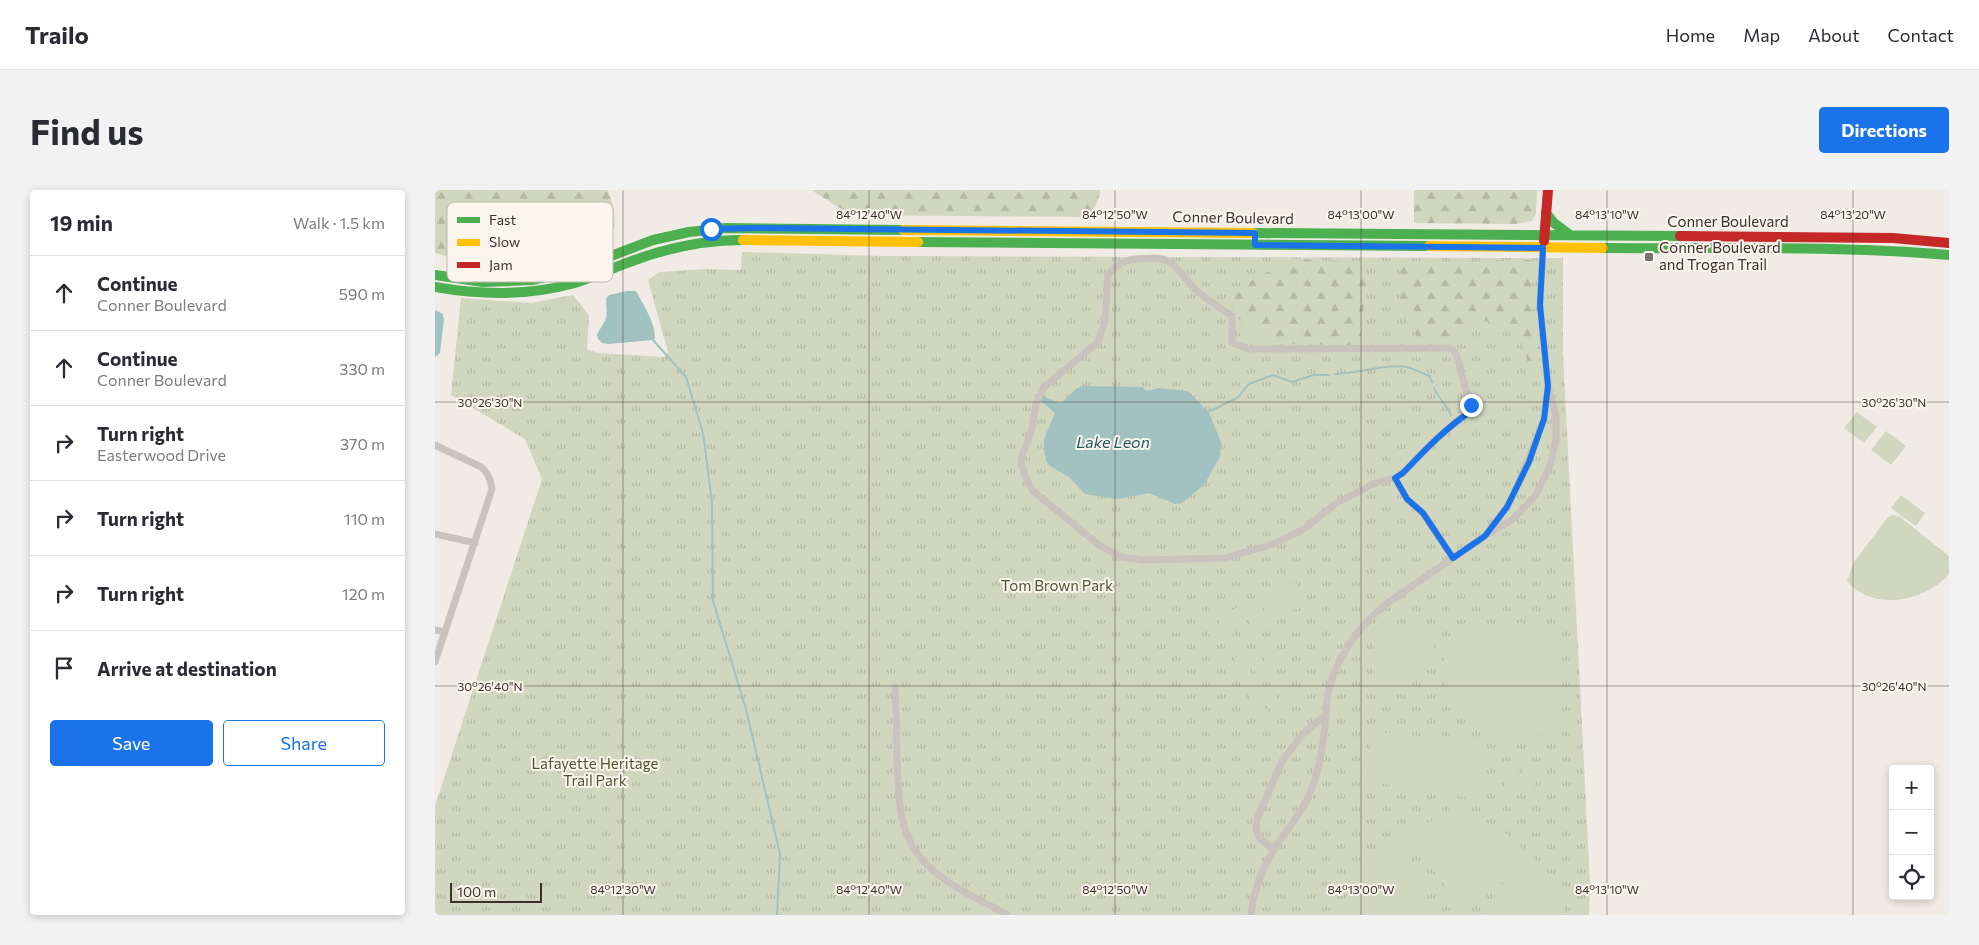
<!DOCTYPE html>
<html lang="en">
<head>
<meta charset="utf-8">
<style>
  body { margin:0; font-family:Commissioner,sans-serif; background:#f2f2f3; color:#2b2b33 }
  .controls { position:absolute; right:15px; bottom:15px; display:grid; overflow:hidden; border-radius:5px; box-shadow:0 2px 8px #0003 }
  .controls button { width:45px; height:45px; display:grid; place-items:center; padding:0; border:0; border-bottom:1px solid #e1e1e2; background:#fff; color:#2b2b33; font:25px sans-serif }
  .scale { position:absolute; left:15px; bottom:12px; width:92px; box-sizing:border-box; padding-left:5px; border:2px solid #3b302b; border-top:0; font-size:14px; line-height:18px; white-space:nowrap; color:#3b302b; -webkit-text-stroke:4px #fbf5ee; paint-order:stroke }
  .stop { position:absolute; width:15px; height:15px; margin:-11px; border:4px solid #1a73e8; border-radius:50%; background:#fff }
  .stop.end { background:#1a73e8; border-color:#fff; box-shadow:0 1px 5px #0008 }
  .list { margin:0; padding:0; list-style:none }
  h2 { display:flex; justify-content:space-between; align-items:center; height:65px; margin:0; padding:0 20px; font-size:21px }
  h2 small { font-size:16px; font-weight:400; color:#7c7c81 }
  .list li { display:grid; grid-template-columns:32px 1fr auto; gap:15px; align-items:center; box-sizing:border-box; height:75px; padding:0 20px; border-top:1px solid #e1e1e2 }
  .list b { display:block; font-size:19px; white-space:nowrap }
  .list p { margin:0; font-size:16px; white-space:nowrap; color:#7c7c81 }
  .list em { font-size:16px; font-style:normal; color:#7c7c81 }
  .actions { display:flex; gap:10px; padding:15px 20px }
  .actions a { flex:1; padding:11px 0; border:1px solid #1a73e8; border-radius:5px; text-align:center; font-size:18px; color:#1a73e8 }
  .actions .main { background:#1a73e8; color:#fff }
  .icon { flex:none; width:28px; height:28px; fill:none; stroke:currentColor; stroke-width:2; stroke-linecap:round; stroke-linejoin:round }
  .map { position:relative; flex:none; width:1514px; height:725px; overflow:hidden; border-radius:5px }
  header { display:flex; align-items:center; gap:30px; box-sizing:border-box; height:70px; padding:0 25px; background:#fff; border-bottom:1px solid #e1e1e2 }
  header strong { font-size:24px }
  nav { display:flex; gap:28px; margin-inline-start:auto; font-size:18px }
  .intro { display:flex; align-items:center; justify-content:space-between; box-sizing:border-box; height:120px; padding:0 30px }
  h1 { margin:0; font-size:35px }
  .button { padding:12px 22px; border-radius:5px; background:#1a73e8; color:#fff; font-size:18px; font-weight:700 }
  main { display:flex; gap:30px; padding:0 30px }
  aside { flex:1; background:#fff; border-radius:5px; box-shadow:0 2px 8px #0003 }
  .map>svg:first-child { display:block }
  .grass { fill:url(#grass-tufts) }
  .forest { fill:url(#forest-firs) }
  .pitch { fill:#d1d6bf }
  .water { fill:#a1c2c1 }
  .lines { fill:none; stroke-linecap:round; stroke-linejoin:round }
  .stream { stroke:#a1c2c1; stroke-width:2 }
  .street { stroke:#c9c3be; stroke-width:7 }
  .fast { stroke:#4caf50; stroke-width:10 }
  .slow { stroke:#ffc107; stroke-width:10 }
  .jam { stroke:#c62828; stroke-width:10 }
  .route { stroke:#1a73e8; stroke-width:6 }
  .ticks { fill:none; stroke:#3b302b; stroke-width:1; stroke-opacity:0.45 }
  .poi-dot { fill:#7a716c; stroke:#fbf5ee; stroke-width:2 }
  .labels { text-anchor:middle; stroke-width:4; stroke-linejoin:round; paint-order:stroke }
  .street-label { font-size:15px; fill:#3b302b; stroke:#fbf5ee }
  .poi-label { font-size:15px; fill:#3b302b; stroke:#fbf5ee; text-anchor:start }
  .park-label { font-size:15px; fill:#4a5a2e; stroke:#fbf5ee }
  .water-label { font-size:16px; font-style:italic; fill:#1f5a5e; stroke:#fbf5ee }
  .key { fill:#fbf5ee; stroke:#c1bab4; stroke-width:1 }
  .key-label { font-size:14px; fill:#3b302b }
  .ticks-label { font-size:12px; text-anchor:middle; fill:#3b302b; stroke:#fbf5ee; stroke-width:4; stroke-linejoin:round; paint-order:stroke }
</style>
</head>
<body>
<header>
<strong>Trailo</strong>
<nav><a>Home</a><a>Map</a><a>About</a><a>Contact</a></nav>
</header>
<div class="intro"><h1>Find us</h1><a class="button">Directions</a></div>
<main>
<aside>
<h2>19 min<small>Walk · 1.5 km</small></h2>
<ul class="list">
<li><svg class="icon" aria-label="ahead" viewBox="0 0 24 24"><path d="M12 20V5M6 11l6-6 6 6"/></svg><div><b>Continue</b><p>Conner Boulevard</p></div><em>590 m</em></li>
<li><svg class="icon" aria-label="ahead" viewBox="0 0 24 24"><path d="M12 20V5M6 11l6-6 6 6"/></svg><div><b>Continue</b><p>Conner Boulevard</p></div><em>330 m</em></li>
<li><svg class="icon" aria-label="right" viewBox="0 0 24 24"><path d="M7 20v-9h11M14 6l5 5-5 5"/></svg><div><b>Turn right</b><p>Easterwood Drive</p></div><em>370 m</em></li>
<li><svg class="icon" aria-label="right" viewBox="0 0 24 24"><path d="M7 20v-9h11M14 6l5 5-5 5"/></svg><div><b>Turn right</b></div><em>110 m</em></li>
<li><svg class="icon" aria-label="right" viewBox="0 0 24 24"><path d="M7 20v-9h11M14 6l5 5-5 5"/></svg><div><b>Turn right</b></div><em>120 m</em></li>
<li><svg class="icon" aria-label="arrive" viewBox="0 0 24 24"><path d="M6 21V4h12l-3 4 3 4H6"/></svg><div><b>Arrive at destination</b></div></li>
</ul>
<div class="actions"><a class="main">Save</a><a>Share</a></div>
</aside>
<div class="map">
<svg width="1514" height="725" viewBox="0 0 1514 725">
  <defs>
    <pattern id="grass-tufts" width="24" height="20" patternUnits="userSpaceOnUse" patternTransform="scale(1.25)"><rect width="24" height="20" fill="#d1d6bf"/><path d="M3 7l-1-3M5 7V3M7 7l1-3M15 17l-1-3M17 17v-4M19 17l1-3" fill="none" stroke="#b4b8a4"/></pattern>
    <pattern id="forest-firs" width="22" height="20" patternUnits="userSpaceOnUse" patternTransform="scale(1.25)"><rect width="22" height="20" fill="#d1d6bf"/><path d="M5 1l3.5 6h-7zM16 11l3.5 6h-7z" fill="#b4b8a4"/></pattern>
  </defs>
  <rect width="100%" height="100%" fill="#f0ebe5"/>
  <path class="grass" d="M307 62 450 66 1128 68V164L1155 693 1154 725H0V616L107 289 90 249 16 205 26 108 96 113 138 105 154 125 152 159 163 163 229 167 233 162 213 90 225 82 271 79 306 80Z"/>
  <path class="forest" d="M0 0H171L173 1 179 18 180 38 89 64 39 74 0 63Z
    M376 0H665C664 12 660 20 649 27L416 25Z
    M979 0H1102L1101 23 1097 31 1080 34 979 33Z
    M857 69 933 72 925 155 843 154 829 147 798 125 797 113 792 109 793 106 820 87 849 76Z
    M1097 70V116L1106 163 1102 175 1093 174 1084 139 1050 131 1004 149 988 151C958 125 965 108 965 72Z"/>
  <path class="pitch" d="M1422 222 1442 237 1429 253 1409 238Z
    M1451 241 1471 256 1456 275 1436 260Z
    M1466 305 1490 323 1481 336 1456 318Z
    M1457 325 1465 327 1514 366V384C1490 412 1438 422 1412 391L1419 372 1453 327Z
    M861 392 871 415 834 430 825 407Z
    M818 412 826 432 816 436 808 415Z
    M805 416 813 437 804 441 796 420Z
    M791 422 799 443 790 446 782 426Z
    M778 427 787 448 777 451 769 431Z
    M1088 433 1089 435 1109 434 1119 443 1121 465H1124L1127 530 1126 534C1113 542 1099 549 1083 550 1047 552 1013 520 1009 484 1008 468 1013 451 1021 436Z
    M1000 438C1004 475 978 505 940 505L939 444 943 440Z
    M834 454 843 475 833 479 825 458Z
    M822 460 830 480 821 484 812 463Z
    M809 465 817 485 808 489 799 468Z
    M796 470 804 490 795 494 787 474Z
    M849 490 857 511 848 514 840 494Z
    M836 495 844 516 835 520 827 499Z
    M823 500 832 521 822 525 814 504Z
    M811 506 819 526 810 530 801 509Z
    M938 541 1051 558 1043 609 931 591Z
    M1070 575 1084 576 1083 600 1069 599Z
    M1087 576 1101 577 1100 601 1086 600Z
    M1021 626C1049 628 1071 639 1089 661L1078 673 1027 711 1022 710 980 658 973 644C987 632 1004 628 1021 626Z
    M966 648 974 663 996 723 995 725H909C911 688 931 661 966 648Z
    M1091 664C1114 677 1126 700 1130 725H1047L1081 674Z"/>
  <path class="water" d="M192 101H201C208 115 220 131 220 148L218 150 174 154 167 153 163 149 162 145C173 124 172 133 171 109L174 105Z
    M0 120 8 124 9 129 5 163 0 167Z
    M648 196 707 197 712 201 724 198 753 201 774 223 786 252 785 267 769 295 747 313 740 314 714 303 682 309 650 304 634 287 615 276 611 271 609 260V249L620 223 600 206 601 204 626 213 642 198Z"/>
  <g class="lines">
    <path class="stream" d="M218 150 251 187 268 243 277 312 278 411 311 519 345 664 342 725
      M900 184C920 184 954 173 972 177 979 179 987 183 994 186L997 192
      M999 198C1003 208 1012 215 1016 225
      M773 222 802 208 814 194 838 185 857 192 879 185H894"/>
    <path class="street" d="M721 68C740 69 747 86 759 98 770 109 784 117 797 126V153L814 159 1014 158 1018 160 1022 166 1036 220 1001 249 968 283 960 288 940 293 903 312 870 338 839 354 791 368 709 370 686 367 664 355 599 302 593 293 586 274 587 265 596 243 601 214 609 197 662 153C674 130 670 109 673 85 685 68 702 68 721 68Z
      M0 255 46 277C54 283 55 290 57 299L0 472
      M960 288 972 309 988 323 1018 368
      M1052 343 1072 317 1083 295 1109 229 1113 196 1105 115 1108 59
      M0 344 40 353
      M0 440 10 442
      M460 497C461 522 462 546 462 570 464 614 463 652 500 682 522 700 549 712 573 725
      M839 660 824 648 821 639 822 629 847 571 867 545 891 524
      M816 725C819 702 826 680 838 661 850 641 867 624 875 603 885 578 889 551 891 524 892 519 891 514 892 509 898 471 922 438 951 414L1050 346 1078 329 1101 305 1115 276 1121 250V226L1113 196"/>
    <path class="fast" d="M1111 23 1119 33 1135 45
      M818 43 1245 46
      M483 52 994 56
      M1168 58C1283 59 1399 55 1514 65
      M0 85 48 92 98 90 137 81 218 50 254 42 291 38 468 40
      M0 97C45 105 91 106 136 94 154 89 171 81 189 74 227 59 267 50 308 50"/>
    <path class="slow" d="M468 40 818 43
      M308 50 483 52
      M994 56 1168 58"/>
    <path class="jam" d="M1245 46 1458 48 1514 53
      M1109 51 1113 0"/>
  </g>
  <g class="lines">
    <path class="route" d="M276 39 317 38 820 43V55L1108 58 1105 115 1113 196 1109 229 1094 272 1072 317 1050 346 1018 368 988 323 972 309 960 288 968 283C986 264 1004 245 1025 229 1031 225 1036 223 1036 215"/>
  </g>
  <path class="ticks" d="M188 0V725M434 0V725M680 0V725M926 0V725M1172 0V725M1418 0V725M0 212H1514M0 496H1514"/>
  <rect class="poi-dot" x="1209" y="62" width="10" height="10" rx="2.5"/>
  <g class="labels">
    <g class="street-label">
      <text transform="translate(798 28) rotate(1)" y="5">Conner Boulevard</text>
      <text x="1293" y="37">Conner Boulevard</text>
    </g>
    <g class="poi-label">
      <text x="1224" y="63">Conner Boulevard<tspan x="1224" dy="17">and Trogan Trail</tspan></text>
    </g>
    <g class="park-label">
      <text x="622" y="401">Tom Brown Park</text>
      <text x="160" y="579">Lafayette Heritage<tspan x="160" dy="17">Trail Park</tspan></text>
    </g>
    <g class="water-label">
      <text x="678" y="258">Lake Leon</text>
    </g>
  </g>
  <rect x="12" y="12" width="166" height="80" rx="8" class="key"/>
  <rect x="22" y="27" width="23" height="6" fill="#4caf50"/>
  <rect x="22" y="49" width="23" height="7" fill="#ffc107"/>
  <rect x="22" y="72" width="23" height="6" fill="#c62828"/>
  <g class="key-label">
    <text x="54" y="35">Fast</text>
    <text x="54" y="57">Slow</text>
    <text x="54" y="80">Jam</text>
  </g>
  <g class="ticks-label">
    <text x="434" y="29">84°12'40"W</text>
    <text x="680" y="29">84°12'50"W</text>
    <text x="926" y="29">84°13'00"W</text>
    <text x="1172" y="29">84°13'10"W</text>
    <text x="1418" y="29">84°13'20"W</text>
    <text x="1459" y="217">30°26'30"N</text>
    <text x="55" y="217">30°26'30"N</text>
    <text x="1459" y="501">30°26'40"N</text>
    <text x="55" y="501">30°26'40"N</text>
    <text x="188" y="704">84°12'30"W</text>
    <text x="434" y="704">84°12'40"W</text>
    <text x="680" y="704">84°12'50"W</text>
    <text x="926" y="704">84°13'00"W</text>
    <text x="1172" y="704">84°13'10"W</text>
  </g>
</svg>
<div class="controls">
<button>+</button>
<button>−</button>
<button><svg class="icon" aria-label="locate" viewBox="0 0 24 24"><circle cx="12" cy="12" r="6"/><path d="M12 2v4M12 18v4M2 12h4M18 12h4"/></svg></button>
</div>
<div class="scale">100 m</div>
<div class="stop" style="left:276px;top:39px"></div>
<div class="stop end" style="left:1036px;top:215px"></div>
</div>
</main>
</body>
</html>
